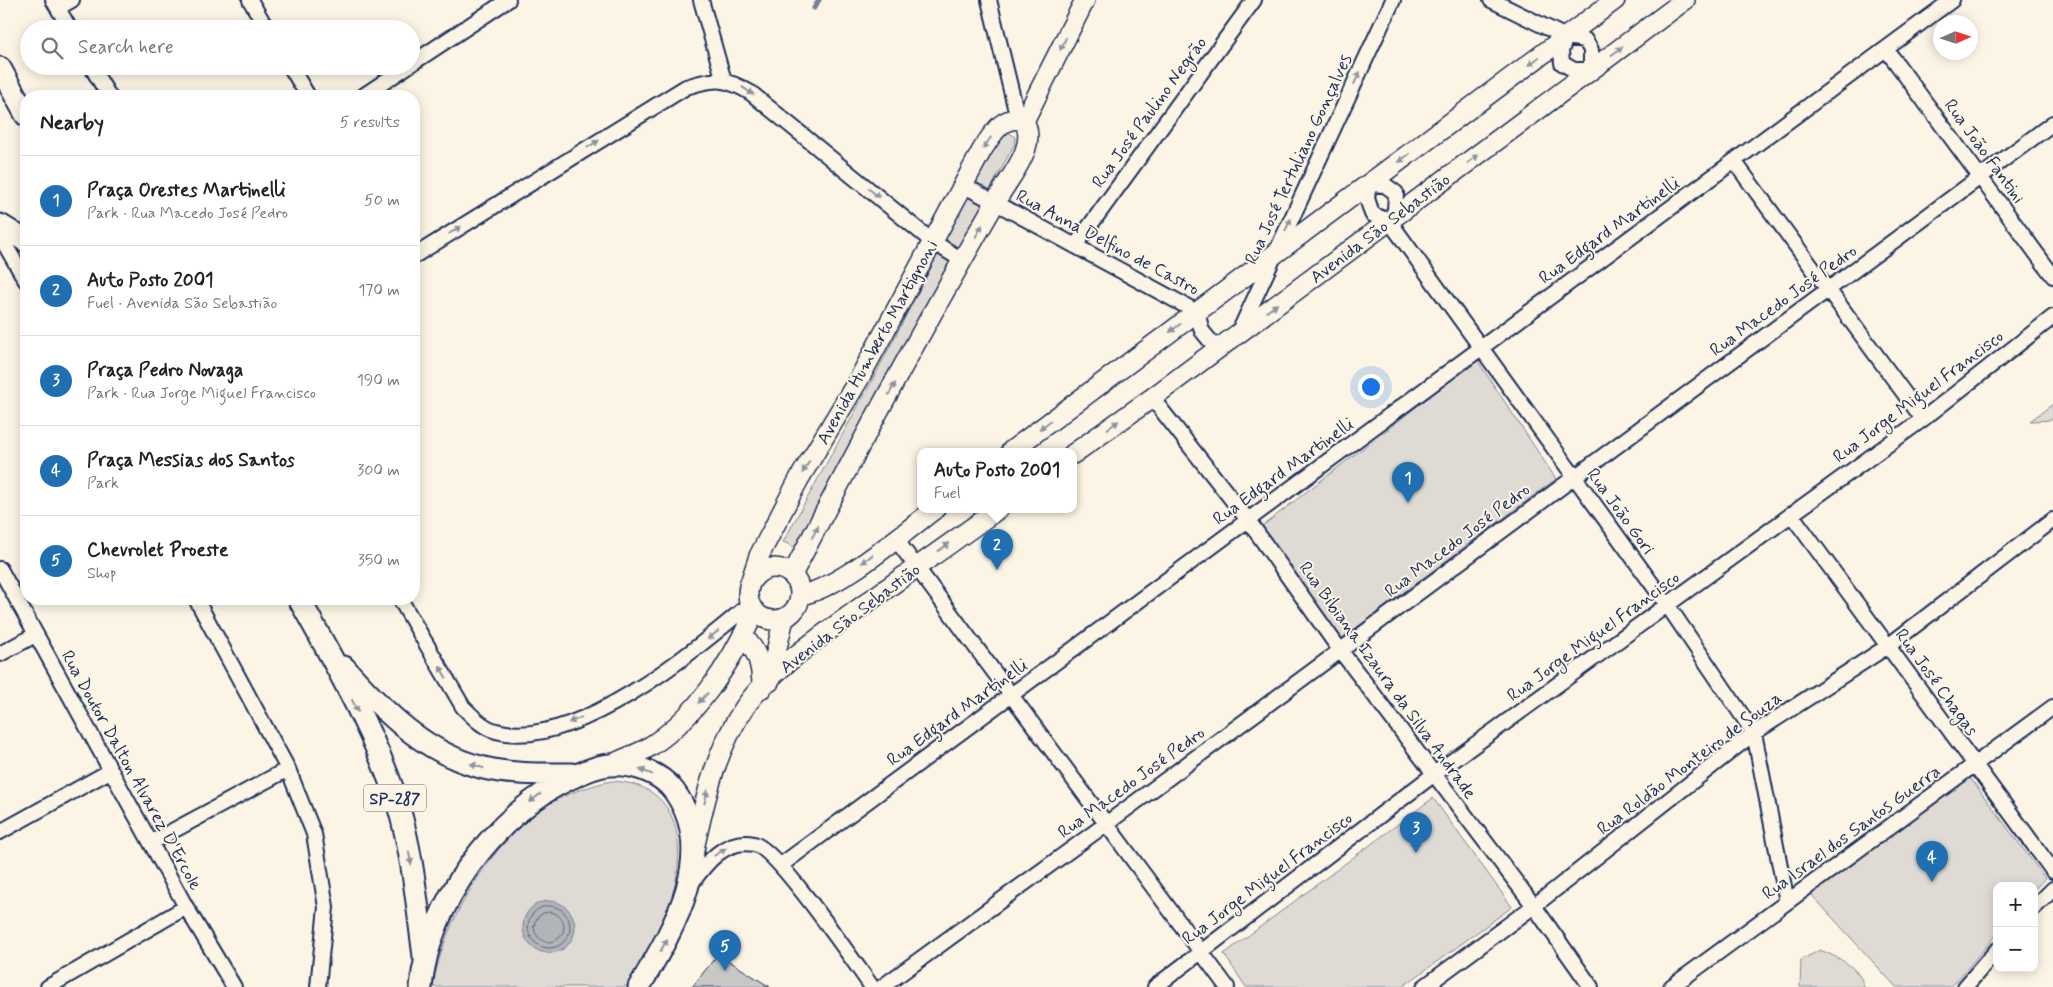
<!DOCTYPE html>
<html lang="en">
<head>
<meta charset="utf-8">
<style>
  body { margin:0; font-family:Mynerve,sans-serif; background:#f2f2f2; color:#222 }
  .controls { position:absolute; right:15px; bottom:15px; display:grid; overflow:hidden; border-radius:10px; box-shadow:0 2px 12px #0003 }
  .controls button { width:45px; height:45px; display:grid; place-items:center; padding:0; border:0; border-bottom:1px solid #e0e0e0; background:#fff; color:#222; font:25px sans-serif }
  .compass { position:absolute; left:1933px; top:15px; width:45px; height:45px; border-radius:50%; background:#fff; box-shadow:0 2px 12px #0003; rotate:87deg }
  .you { position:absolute; left:1370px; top:386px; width:18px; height:18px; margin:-12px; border:4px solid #fff; border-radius:50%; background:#1a73e8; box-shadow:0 0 0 8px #1a73e833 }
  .badge { display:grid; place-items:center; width:32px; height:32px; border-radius:50%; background:#1f6fb2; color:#fff; font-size:16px; font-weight:700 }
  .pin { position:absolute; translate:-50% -41px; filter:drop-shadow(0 1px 2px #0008) }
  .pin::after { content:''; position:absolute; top:26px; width:18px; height:15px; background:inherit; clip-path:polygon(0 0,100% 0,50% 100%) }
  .popup { position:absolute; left:917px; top:448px; width:160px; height:65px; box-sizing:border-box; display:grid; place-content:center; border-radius:10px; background:#fff; filter:drop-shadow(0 1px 4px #0005); font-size:16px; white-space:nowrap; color:#767676 }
  .popup b { font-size:19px; color:#222 }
  .popup::after { content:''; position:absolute; left:50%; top:100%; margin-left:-10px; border:10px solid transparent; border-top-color:#fff }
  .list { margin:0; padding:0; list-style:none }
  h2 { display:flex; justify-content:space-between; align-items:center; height:65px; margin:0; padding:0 20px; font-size:21px }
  h2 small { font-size:16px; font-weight:400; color:#767676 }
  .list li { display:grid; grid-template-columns:32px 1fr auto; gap:15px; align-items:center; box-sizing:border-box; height:90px; padding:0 20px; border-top:1px solid #e0e0e0 }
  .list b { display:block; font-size:19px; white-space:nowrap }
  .list p { margin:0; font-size:16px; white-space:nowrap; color:#767676 }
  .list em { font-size:16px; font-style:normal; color:#767676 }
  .icon { flex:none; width:28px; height:28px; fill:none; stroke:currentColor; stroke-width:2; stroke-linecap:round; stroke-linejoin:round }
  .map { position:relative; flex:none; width:2053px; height:987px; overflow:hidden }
  .search { position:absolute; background:#fff; box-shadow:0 2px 12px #0003; left:20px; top:20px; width:400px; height:55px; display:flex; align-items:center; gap:12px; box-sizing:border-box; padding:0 18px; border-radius:28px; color:#767676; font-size:19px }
  .panel { position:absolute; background:#fff; box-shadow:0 2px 12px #0003; left:20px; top:90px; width:400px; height:515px; border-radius:20px }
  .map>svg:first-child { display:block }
  .green { fill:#dfdbd4; stroke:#7d8599 }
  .water { fill:#b2b4b8; stroke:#767f94 }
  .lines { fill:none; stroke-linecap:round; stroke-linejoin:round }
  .shore { stroke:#576482; stroke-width:1 }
  .stream { stroke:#767f94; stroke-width:5 }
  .building { fill:#c8c7c6; stroke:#1b2f5e }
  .street-casing { stroke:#1b2f5e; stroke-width:18 }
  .secondary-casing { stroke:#1b2f5e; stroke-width:22 }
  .primary-casing { stroke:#1b2f5e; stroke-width:25 }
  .street { stroke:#fcf5e5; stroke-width:14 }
  .secondary { stroke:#fcf5e5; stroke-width:19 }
  .primary { stroke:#fcf5e5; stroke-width:21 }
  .oneway { fill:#8c92a2 }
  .labels { text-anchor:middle; stroke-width:4; stroke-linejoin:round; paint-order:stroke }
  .shield { fill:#fcf5e5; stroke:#5e6a86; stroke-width:1 }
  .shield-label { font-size:16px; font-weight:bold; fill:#1b2f5e }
  .street-label { font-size:18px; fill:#1b2f5e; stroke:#fcf5e5 }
</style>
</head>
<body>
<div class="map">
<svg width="2053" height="987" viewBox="0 0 2053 987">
  <rect width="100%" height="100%" fill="#fcf5e5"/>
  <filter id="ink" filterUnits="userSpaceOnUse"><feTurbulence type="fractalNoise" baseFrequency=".02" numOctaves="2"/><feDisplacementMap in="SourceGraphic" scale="10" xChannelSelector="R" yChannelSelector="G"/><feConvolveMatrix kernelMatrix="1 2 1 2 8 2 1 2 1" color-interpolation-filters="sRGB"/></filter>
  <g filter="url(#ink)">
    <path class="green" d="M1007 131 1015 137 1014 145 797 548 783 542 871 383 1000 135Z
      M1477 360 1556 479 1341 639 1261 527Z
      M2053 404V420L2030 421Z
      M1968 775 2045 878 2034 890V886H1997V934L1951 987H1896L1809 892Z
      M611 781C694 784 687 870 661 927 653 945 641 963 631 981L625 987H433C442 922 494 837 551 803 569 792 590 786 611 781Z
      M1433 798 1512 907 1402 987H1246L1224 954Z
      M1820 950C1837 957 1860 967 1864 987H1800L1801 960Z"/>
    <path class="water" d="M523 927a26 26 0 1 1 52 0a26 26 0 1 1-52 0Z"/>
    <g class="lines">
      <path class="shore" d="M528 927a21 21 0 1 1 42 0a21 21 0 1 1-42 0Z
        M534 927a15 15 0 1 1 30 0a15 15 0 1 1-30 0Z"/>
      <path class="stream" d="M814 8 819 0"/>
    </g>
    <path class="building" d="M718 954 770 987H692Z"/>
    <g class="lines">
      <defs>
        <path id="street" d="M53 0 70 29
          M250 0 267 29
          M701 0 724 81
          M989 0 1018 119
          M1491 0 1566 37 1585 40 1591 50V70H1574L1562 63 1561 51 1566 37
          M58 8 72 0
          M1886 49 2053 276
          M411 64 508 0
          M91 66 109 96
          M290 66 308 96
          M363 96 408 66
          M1734 161 1923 419
          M1369 184 1385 185 1396 193 1395 210 1390 222 1372 214 1367 198Z
          M963 185 1197 312 1202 331 1217 349
          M1390 222 1668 606 1754 733 1787 902
          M0 236 26 281
          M1075 246 1254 0
          M414 256 686 87C714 78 724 77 751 93L933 242 962 260
          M1239 332 1393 0
          M1152 398 1248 520 1340 650 1534 906 1591 987
          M1791 514 2053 871
          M895 538 1227 987
          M0 569 186 907 234 987
          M196 599 288 769 314 834 326 907 318 987
          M400 599 463 707C472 716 483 728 496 731 574 752 694 651 750 604
          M0 654 35 635
          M0 832 110 771
          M152 842 288 769
          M781 865 1952 0
          M691 884C706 863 725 838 754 844 777 849 854 962 872 987
          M2034 908 2053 889
          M48 987 186 907
          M882 987 1106 824 2053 123
          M1155 987 1433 775 1923 419 2053 317
          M1424 987 1534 906 1754 733 1888 646 2053 520
          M1671 987 2053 707
          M1965 987 1997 950"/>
        <path id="secondary" d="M1024 121 1085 0
          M1011 451 1615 0
          M1073 454 1152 398 1685 0
          M748 594a26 26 0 1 1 52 0a26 26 0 1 1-52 0Z
          M749 586 759 556 799 479 859 379 982 150C992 135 1003 113 1024 121 1038 145 1011 175 999 196 927 320 858 447 792 575
          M800 595C838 590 903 533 935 509
          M743 637C758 650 762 667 762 688
          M769 682 784 618
          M611 765C622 759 635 755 646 749 697 718 730 664 755 611
          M694 849C705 799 716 749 745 707 767 674 818 638 850 615 899 579 949 545 998 509"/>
        <path id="primary" d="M0 68 26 115
          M0 225 26 241
          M299 599C334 661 377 738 398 805 413 854 417 906 424 956
          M344 667C383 711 425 754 484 768 513 775 543 774 572 774
          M421 987C429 903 495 813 571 778 583 772 596 766 610 765 633 763 661 773 674 791 720 854 672 931 639 987"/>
      </defs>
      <use href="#street" class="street-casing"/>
      <use href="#secondary" class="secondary-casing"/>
      <use href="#primary" class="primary-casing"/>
      <use href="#street" class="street"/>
      <use href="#secondary" class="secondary"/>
      <use href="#primary" class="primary"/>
    </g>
    <defs><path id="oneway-solid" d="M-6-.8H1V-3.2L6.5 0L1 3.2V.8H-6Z" transform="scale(1.25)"/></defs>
    <g class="oneway">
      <use href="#oneway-solid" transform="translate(1063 44) rotate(116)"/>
      <use href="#oneway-solid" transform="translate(1617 51) rotate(-37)"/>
      <use href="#oneway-solid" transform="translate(1534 61) rotate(143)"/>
      <use href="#oneway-solid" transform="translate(1357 78) rotate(-65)"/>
      <use href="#oneway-solid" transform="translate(748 91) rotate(33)"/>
      <use href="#oneway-solid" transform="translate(987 143) rotate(124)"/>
      <use href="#oneway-solid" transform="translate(593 144) rotate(-32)"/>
      <use href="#oneway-solid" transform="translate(1404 158) rotate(143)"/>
      <use href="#oneway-solid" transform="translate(1473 159) rotate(-37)"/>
      <use href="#oneway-solid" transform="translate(874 193) rotate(39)"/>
      <use href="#oneway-solid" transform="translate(1288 225) rotate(-65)"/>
      <use href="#oneway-solid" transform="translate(455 230) rotate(-32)"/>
      <use href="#oneway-solid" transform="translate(979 231) rotate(-60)"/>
      <use href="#oneway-solid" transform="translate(1272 308) rotate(-36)"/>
      <use href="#oneway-solid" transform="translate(1175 328) rotate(143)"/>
      <use href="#oneway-solid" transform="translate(892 389) rotate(-61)"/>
      <use href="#oneway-solid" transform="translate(1045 425) rotate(143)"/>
      <use href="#oneway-solid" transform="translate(1113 425) rotate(-36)"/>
      <use href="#oneway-solid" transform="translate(806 467) rotate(121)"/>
      <use href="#oneway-solid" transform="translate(815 532) rotate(-62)"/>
      <use href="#oneway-solid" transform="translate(944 547) rotate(-35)"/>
      <use href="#oneway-solid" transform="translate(867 559) rotate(144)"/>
      <use href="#oneway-solid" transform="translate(713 635) rotate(142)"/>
      <use href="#oneway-solid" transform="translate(443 672) rotate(-120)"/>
      <use href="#oneway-solid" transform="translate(703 698) rotate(133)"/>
      <use href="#oneway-solid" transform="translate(355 706) rotate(64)"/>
      <use href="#oneway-solid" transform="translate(575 720) rotate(158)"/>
      <use href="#oneway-solid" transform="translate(477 766) rotate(-163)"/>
      <use href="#oneway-solid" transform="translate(646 772) rotate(-159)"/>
      <use href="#oneway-solid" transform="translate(706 797) rotate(-76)"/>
      <use href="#oneway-solid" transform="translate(535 798) rotate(142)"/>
      <use href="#oneway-solid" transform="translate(720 852) rotate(-32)"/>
      <use href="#oneway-solid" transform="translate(410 858) rotate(79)"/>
      <use href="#oneway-solid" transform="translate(664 945) rotate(-60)"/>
    </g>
  </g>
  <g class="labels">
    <rect class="shield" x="364" y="784.5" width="62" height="27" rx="4"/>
    <g class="shield-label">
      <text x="395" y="804">SP-287</text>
    </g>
    <g class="street-label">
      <text transform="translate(1149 112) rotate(-54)" y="6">Rua José Paulino Negrão</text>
      <text transform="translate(1985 151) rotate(54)" y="6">Rua João Fantini</text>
      <text transform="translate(1298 159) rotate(-65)" y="6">Rua José Tertuliano Gonçalves</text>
      <text transform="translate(1380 228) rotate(-37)" y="6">Avenida São Sebastião</text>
      <text transform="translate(1609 230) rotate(-36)" y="6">Rua Edgard Martinelli</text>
      <text transform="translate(1108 242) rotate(28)" y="6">Rua Anna Delfino de Castro</text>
      <text transform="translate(1783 300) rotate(-36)" y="6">Rua Macedo José Pedro</text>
      <text transform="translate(877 342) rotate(-61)" y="6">Avenida Humberto Martignoni</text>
      <text transform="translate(1918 396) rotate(-37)" y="6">Rua Jorge Miguel Francisco</text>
      <text transform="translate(1283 471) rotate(-36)" y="6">Rua Edgard Martinelli</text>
      <text transform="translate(1621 511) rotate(54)" y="6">Rua João Gori</text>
      <text transform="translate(1457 540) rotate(-37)" y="6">Rua Macedo José Pedro</text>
      <text transform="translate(850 618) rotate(-37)" y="6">Avenida São Sebastião</text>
      <text transform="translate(1593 636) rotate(-36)" y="6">Rua Jorge Miguel Francisco</text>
      <text transform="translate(1388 680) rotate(54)" y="6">Rua Bibiana Izaura da Silva Andrade</text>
      <text transform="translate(1937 682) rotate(54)" y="6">Rua José Chagas</text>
      <text transform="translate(957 712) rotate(-36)" y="6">Rua Edgard Martinelli</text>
      <text transform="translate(1689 763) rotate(-37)" y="6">Rua Roldão Monteiro de Souza</text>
      <text transform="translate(132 770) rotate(61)" y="6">Rua Doutor Dalton Alvarez D'Ercole</text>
      <text transform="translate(1131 782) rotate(-36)" y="6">Rua Macedo José Pedro</text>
      <text transform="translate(1851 832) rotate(-36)" y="6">Rua Israel dos Santos Guerra</text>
      <text transform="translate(1267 878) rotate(-37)" y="6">Rua Jorge Miguel Francisco</text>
    </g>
  </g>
</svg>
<div class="controls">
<button>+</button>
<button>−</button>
</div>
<svg class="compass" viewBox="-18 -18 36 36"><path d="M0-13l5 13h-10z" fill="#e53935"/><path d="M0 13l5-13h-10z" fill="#767676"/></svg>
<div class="you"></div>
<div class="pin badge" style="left:1408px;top:503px">1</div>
<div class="pin badge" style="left:997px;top:570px">2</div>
<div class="popup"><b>Auto Posto 2001</b>Fuel</div>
<div class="pin badge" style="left:1416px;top:853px">3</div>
<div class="pin badge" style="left:1932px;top:882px">4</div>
<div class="pin badge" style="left:725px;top:971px">5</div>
<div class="search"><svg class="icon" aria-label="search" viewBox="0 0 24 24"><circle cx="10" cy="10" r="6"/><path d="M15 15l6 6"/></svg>Search here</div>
<section class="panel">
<h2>Nearby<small>5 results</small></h2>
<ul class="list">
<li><span class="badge">1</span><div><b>Praça Orestes Martinelli</b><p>Park · Rua Macedo José Pedro</p></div><em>50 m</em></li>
<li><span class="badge">2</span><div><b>Auto Posto 2001</b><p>Fuel · Avenida São Sebastião</p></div><em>170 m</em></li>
<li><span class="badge">3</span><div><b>Praça Pedro Novaga</b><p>Park · Rua Jorge Miguel Francisco</p></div><em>190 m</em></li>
<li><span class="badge">4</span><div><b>Praça Messias dos Santos</b><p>Park</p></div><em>300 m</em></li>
<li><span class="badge">5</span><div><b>Chevrolet Proeste</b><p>Shop</p></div><em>350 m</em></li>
</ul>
</section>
</div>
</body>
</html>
